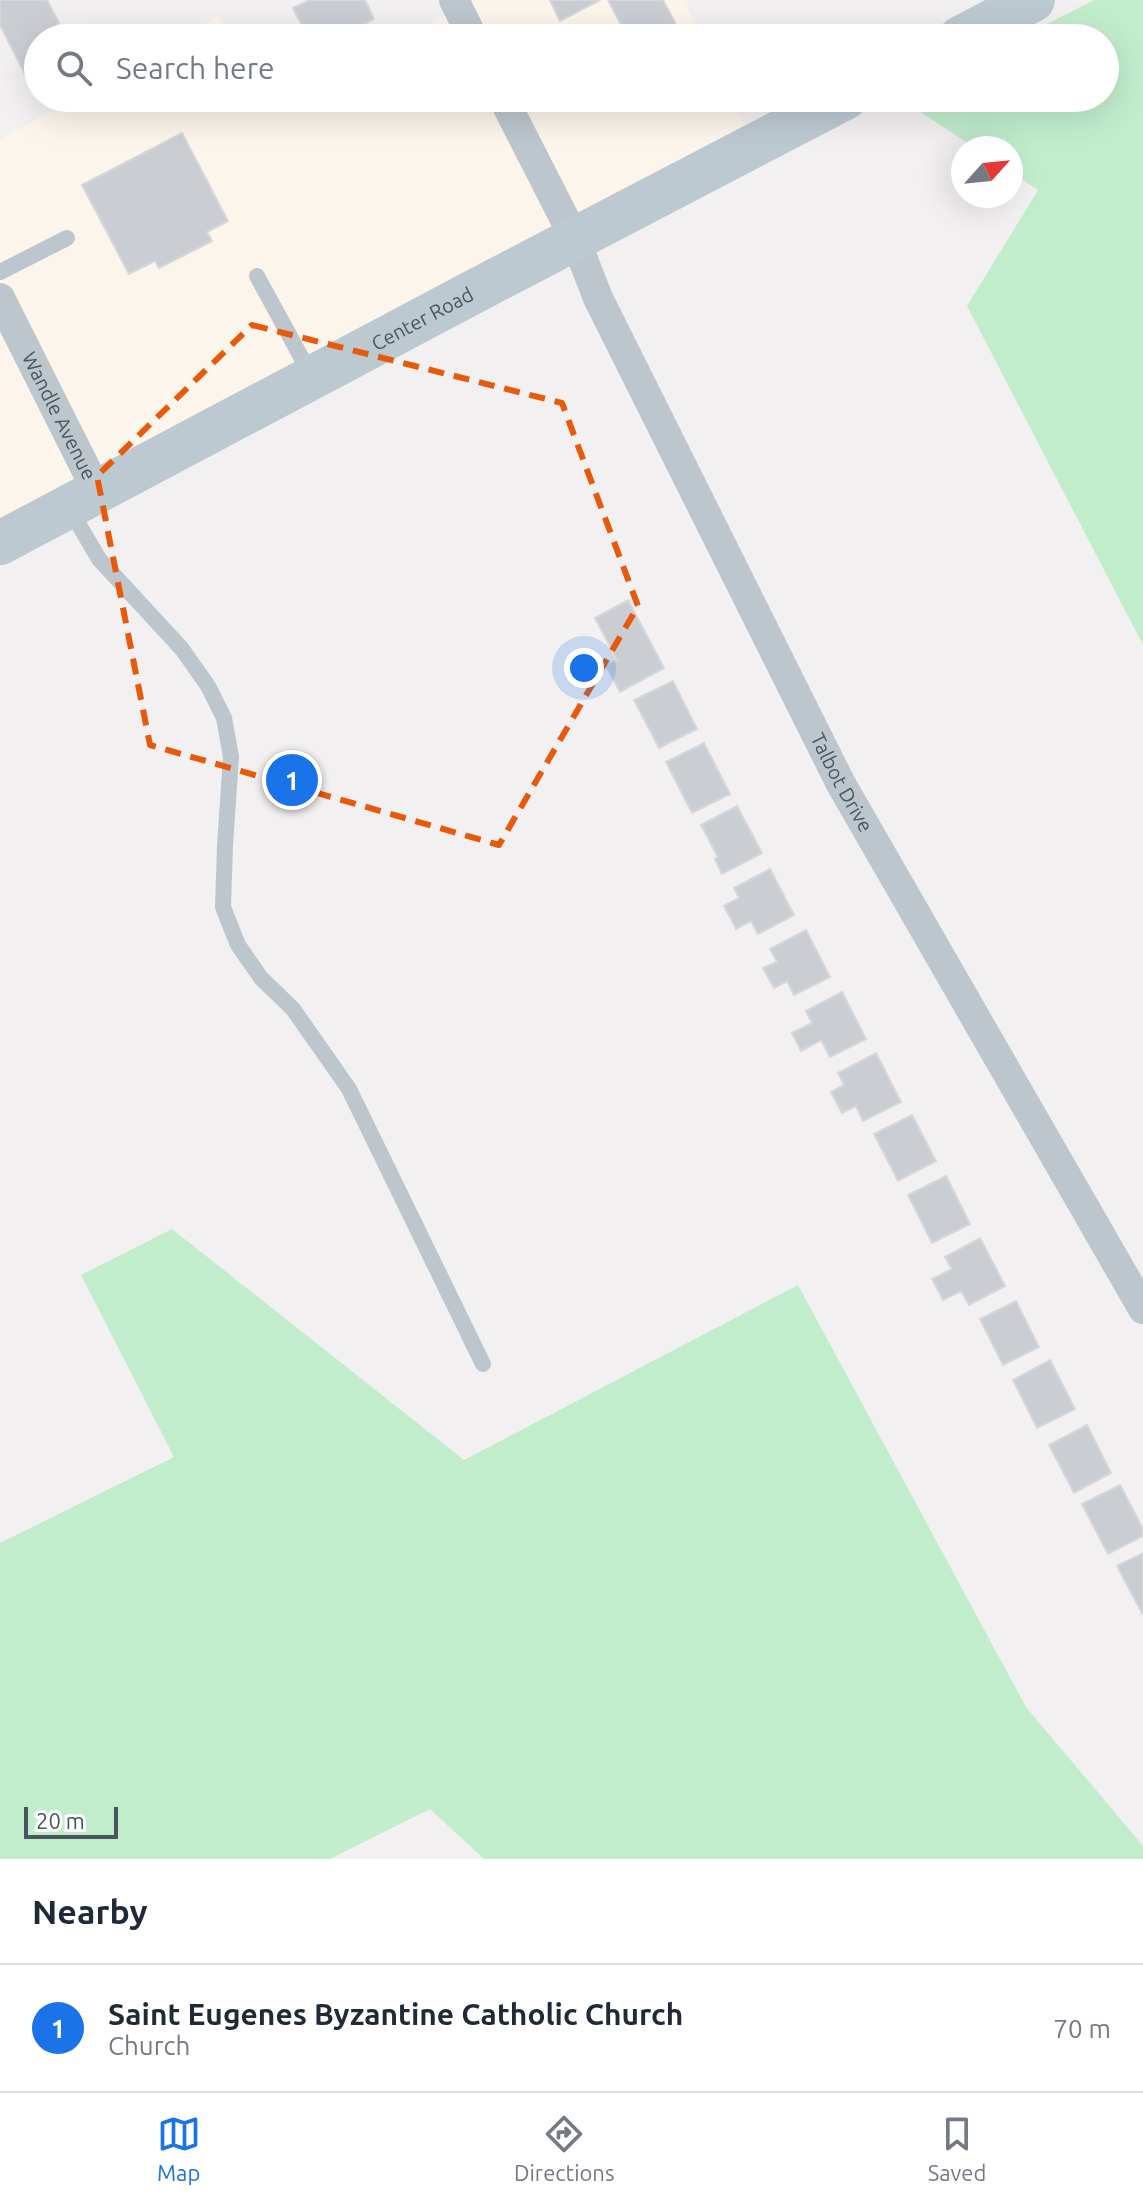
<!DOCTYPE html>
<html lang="en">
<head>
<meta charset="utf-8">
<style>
  body { margin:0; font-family:Ubuntu,sans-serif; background:#f6f6f7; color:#1f2937 }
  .compass { position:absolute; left:951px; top:136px; width:72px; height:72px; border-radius:50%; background:#fff; box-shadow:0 8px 32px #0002; rotate:63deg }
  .scale { position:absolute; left:24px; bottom:20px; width:94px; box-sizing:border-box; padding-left:8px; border:4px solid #49565d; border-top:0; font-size:22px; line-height:28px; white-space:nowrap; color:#49565d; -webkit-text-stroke:6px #fff; paint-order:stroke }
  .you { position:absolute; left:584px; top:668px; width:28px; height:28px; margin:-20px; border:6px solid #fff; border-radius:50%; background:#1a73e8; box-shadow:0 0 0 12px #1a73e833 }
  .badge { display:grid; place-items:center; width:52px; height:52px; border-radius:50%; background:#1a73e8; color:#fff; font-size:26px; font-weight:700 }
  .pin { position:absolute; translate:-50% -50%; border:4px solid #fff; box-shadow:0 2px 8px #0006 }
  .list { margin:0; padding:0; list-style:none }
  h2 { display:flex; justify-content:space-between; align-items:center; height:104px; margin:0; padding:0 32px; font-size:34px }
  h2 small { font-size:26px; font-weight:400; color:#747a83 }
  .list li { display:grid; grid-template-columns:52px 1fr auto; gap:24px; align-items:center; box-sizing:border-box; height:128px; padding:0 32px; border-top:2px solid #e0e1e3 }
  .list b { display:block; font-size:30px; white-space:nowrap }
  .list p { margin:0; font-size:26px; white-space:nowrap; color:#747a83 }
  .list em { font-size:26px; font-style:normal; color:#747a83 }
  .icon { flex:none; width:44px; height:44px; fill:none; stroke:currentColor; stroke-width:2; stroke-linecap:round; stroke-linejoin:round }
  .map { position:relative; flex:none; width:1143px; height:1859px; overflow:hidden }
  .search { position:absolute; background:#fff; box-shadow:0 8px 32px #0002; left:24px; right:24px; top:24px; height:88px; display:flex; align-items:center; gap:20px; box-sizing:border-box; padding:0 28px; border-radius:44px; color:#747a83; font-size:30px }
  .sheet { height:232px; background:#fff }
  nav { display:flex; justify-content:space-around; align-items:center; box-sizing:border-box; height:112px; border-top:2px solid #e0e1e3; background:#fff; font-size:22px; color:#747a83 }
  nav a { display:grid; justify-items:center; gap:4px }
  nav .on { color:#1a73e8 }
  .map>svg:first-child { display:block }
  .commercial { fill:#fbf5ec }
  .green { fill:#c2edcd }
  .building { fill:#caced2; stroke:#d5d7db; stroke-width:2 }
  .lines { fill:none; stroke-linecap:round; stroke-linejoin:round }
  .lane { stroke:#bdc6cc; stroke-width:16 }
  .street { stroke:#bdc6cc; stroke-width:30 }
  .secondary { stroke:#bdc9d1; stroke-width:44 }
  .marked { fill:none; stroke:#e8590c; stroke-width:6; stroke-dasharray:16 10; stroke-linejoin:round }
  .labels { text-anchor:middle; stroke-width:7; stroke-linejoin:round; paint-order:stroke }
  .street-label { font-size:20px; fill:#49565d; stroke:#fff }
</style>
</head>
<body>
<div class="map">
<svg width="1143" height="1859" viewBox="0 0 1143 1859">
  <rect width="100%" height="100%" fill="#f3f0f1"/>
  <path class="commercial" d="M475 0H683L702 38H404Z
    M218 16 230 38H179Z
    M74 98H260L267 111 291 98H732L756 144 0 542V140Z"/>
  <path class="green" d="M1094 0H1143V645L967 306 1038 190 1011 172V148H975L901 99 1105 98V38H1020Z
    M172 1229 464 1460 798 1285 1026 1707 1143 1846V1859H484L430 1809 330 1859H0V1543L174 1457 81 1275Z"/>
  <path class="building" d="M0 0H47L59 23 51 28 56 38H38V77L29 82 0 25Z
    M310 0H365L374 19 337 38H308L293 8Z
    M550 0H600L560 21Z
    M608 0H663L679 30 664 38H628Z
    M182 133 228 221 207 232 212 241 159 268 155 261 129 274 82 185Z
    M628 600 664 668 620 692 606 666 617 660 595 618Z
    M673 681 697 729 659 748 634 700Z
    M704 743 730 794 692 813 666 762Z
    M737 806 762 853 722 874 715 859 718 857 701 825Z
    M770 869 794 915 758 934 751 921 736 929 724 906 739 898 734 888Z
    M806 930 830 977 794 995 787 981 774 988 763 968 777 962 770 949Z
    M842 992 866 1039 830 1057 821 1040 801 1051 792 1033 812 1023 806 1011Z
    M876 1053 901 1102 863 1121 856 1106 842 1113 831 1092 844 1085 838 1073Z
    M912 1115 936 1161 898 1181 874 1134Z
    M946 1176 970 1224 932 1243 908 1195Z
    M980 1238 1005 1286 969 1305 961 1291 943 1300 932 1279 952 1269 945 1257Z
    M1016 1301 1039 1347 1003 1365 980 1319Z
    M1050 1360 1075 1409 1037 1428 1013 1380Z
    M1087 1425 1111 1473 1074 1493 1049 1445Z
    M1120 1485 1143 1529V1536L1108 1554 1082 1504Z
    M1143 1553V1615L1117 1566Z"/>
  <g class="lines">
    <path class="lane" d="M0 272 67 238
      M257 276 312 377
      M69 508 99 559 182 649 208 686 224 718 231 757 225 846 223 907 238 945 261 978 293 1009 349 1089 483 1364"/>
    <g class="street">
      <path d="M454 0 473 38"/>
      <path id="s1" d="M503 98 575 239 598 298 841 784 1143 1309"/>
      <path id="s2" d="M0 298 97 491"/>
    </g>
    <g class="secondary">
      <path d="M960 38 1033 0"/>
      <path id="s3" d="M0 543 477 290 845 98"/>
    </g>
  </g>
  <path class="marked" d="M252 325 562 403 638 606 499 845 150 745 97 476Z"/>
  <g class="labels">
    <g class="street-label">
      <text dy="7" stroke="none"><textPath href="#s3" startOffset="478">Center Road</textPath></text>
      <text dy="7" stroke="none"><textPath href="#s2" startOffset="132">Wandle Avenue</textPath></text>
      <text dy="7" stroke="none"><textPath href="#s1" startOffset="764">Talbot Drive</textPath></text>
    </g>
  </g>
</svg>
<svg class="compass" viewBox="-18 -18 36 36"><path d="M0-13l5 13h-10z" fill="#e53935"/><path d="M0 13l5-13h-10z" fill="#747a83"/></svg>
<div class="scale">20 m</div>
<div class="you"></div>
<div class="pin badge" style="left:292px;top:780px">1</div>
<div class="search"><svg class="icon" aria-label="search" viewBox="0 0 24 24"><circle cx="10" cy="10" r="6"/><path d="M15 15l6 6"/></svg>Search here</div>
</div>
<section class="sheet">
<h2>Nearby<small></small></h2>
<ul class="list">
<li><span class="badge">1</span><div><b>Saint Eugenes Byzantine Catholic Church</b><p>Church</p></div><em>70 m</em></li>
</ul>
</section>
<nav>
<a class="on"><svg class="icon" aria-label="map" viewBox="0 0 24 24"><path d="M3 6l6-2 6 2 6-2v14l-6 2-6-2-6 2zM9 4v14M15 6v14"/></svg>Map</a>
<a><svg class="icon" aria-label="directions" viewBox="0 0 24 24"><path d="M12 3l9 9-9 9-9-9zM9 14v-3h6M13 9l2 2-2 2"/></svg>Directions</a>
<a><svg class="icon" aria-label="saved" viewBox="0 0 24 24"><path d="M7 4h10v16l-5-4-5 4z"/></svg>Saved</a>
</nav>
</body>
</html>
